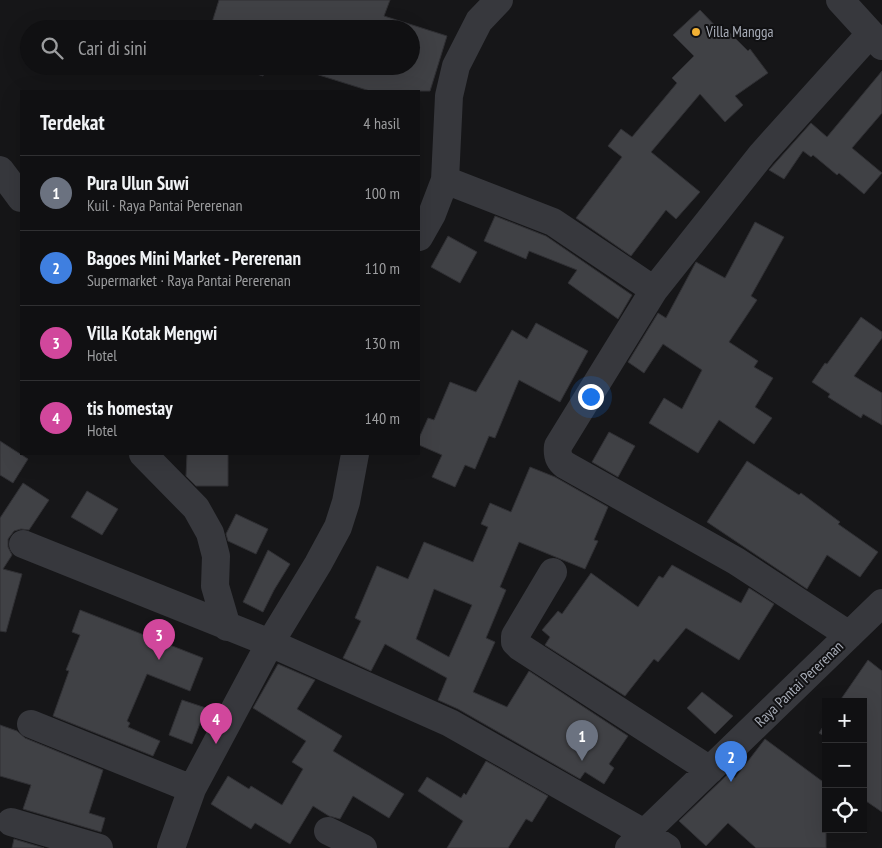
<!DOCTYPE html>
<html lang="id">
<head>
<meta charset="utf-8">
<style>
  body { margin:0; font-family:"PT Sans Narrow",sans-serif; background:#19191b; color:#f1f3f6 }
  .controls { position:absolute; right:15px; bottom:15px; display:grid; overflow:hidden; border-radius:0px; box-shadow:0 5px 20px #0002 }
  .controls button { width:45px; height:45px; display:grid; place-items:center; padding:0; border:0; border-bottom:1px solid #303032; background:#101012; color:#f1f3f6; font:25px sans-serif }
  .you { position:absolute; left:590px; top:396px; width:18px; height:18px; margin:-12px; border:4px solid #fff; border-radius:50%; background:#1a73e8; box-shadow:0 0 0 8px #1a73e833 }
  .badge { display:grid; place-items:center; width:32px; height:32px; border-radius:50%; background:#f2b134; color:#fff; font-size:16px; font-weight:700 }
  .pin { position:absolute; translate:-50% -41px; filter:drop-shadow(0 1px 2px #0008) }
  .pin::after { content:''; position:absolute; top:26px; width:18px; height:15px; background:inherit; clip-path:polygon(0 0,100% 0,50% 100%) }
  .list { margin:0; padding:0; list-style:none }
  h2 { display:flex; justify-content:space-between; align-items:center; height:65px; margin:0; padding:0 20px; font-size:21px }
  h2 small { font-size:16px; font-weight:400; color:#9c9d9f }
  .list li { display:grid; grid-template-columns:32px 1fr auto; gap:15px; align-items:center; box-sizing:border-box; height:75px; padding:0 20px; border-top:1px solid #303032 }
  .list b { display:block; font-size:19px; white-space:nowrap }
  .list p { margin:0; font-size:16px; white-space:nowrap; color:#9c9d9f }
  .list em { font-size:16px; font-style:normal; color:#9c9d9f }
  .icon { flex:none; width:28px; height:28px; fill:none; stroke:currentColor; stroke-width:2; stroke-linecap:round; stroke-linejoin:round }
  .map { position:relative; flex:none; width:882px; height:848px; overflow:hidden }
  .search { position:absolute; background:#101012; box-shadow:0 5px 20px #0002; left:20px; top:20px; width:400px; height:55px; display:flex; align-items:center; gap:12px; box-sizing:border-box; padding:0 18px; border-radius:28px; color:#9c9d9f; font-size:19px }
  .panel { position:absolute; background:#101012; box-shadow:0 5px 20px #0002; left:20px; top:90px; width:400px; height:365px; border-radius:0px }
  .map>svg:first-child { display:block }
  .building { fill:#404145; stroke:#303034; fill-rule:evenodd }
  .lines { fill:none; stroke-linecap:round; stroke-linejoin:round }
  .minor { stroke:#37383d; stroke-width:28 }
  .poi-dot { fill:#f2b134; stroke:#111113; stroke-width:2 }
  .labels { text-anchor:middle; stroke-width:4; stroke-linejoin:round; paint-order:stroke }
  .poi-label { font-size:15px; fill:#a8adb8; stroke:#111113; text-anchor:start }
  .street-label { font-size:15px; fill:#a8adb8; stroke:#111113 }
</style>
</head>
<body>
<div class="map">
<svg width="882" height="848" viewBox="0 0 882 848">
  <rect width="100%" height="100%" fill="#161618"/>
  <path class="building" d="M219 0H390L384 16 447 36 430 91H370L290 66H411V29H210Z
    M700 10 724 35 728 31 748 51 750 49 768 73 735 96 743 105 725 122 700 94 651 152 700 192 676 219 666 210 631 256 576 218 622 157 608 146 621 129 632 137 677 83 672 78 694 56 673 35Z
    M231 66H266L263 76Z
    M882 71V113L852 148 882 173 864 194 839 173 837 175 813 155 811 157 803 151 784 179 769 170 811 123 827 137Z
    M495 216 546 236 632 295 618 319 568 283 577 270 529 251 526 259 484 241Z
    M755 222 784 237 751 296 757 300 729 342 758 361 754 367 773 378 755 407 772 418 754 444 719 420 698 453 649 423 664 398 682 409 702 370 663 344 644 373 628 362 658 313 666 318 696 262 725 278Z
    M448 236 477 252 460 283 431 267Z
    M861 317 882 332V338L854 376 882 393V425L863 414 861 418 828 397 830 394 812 382 825 363 827 364Z
    M536 323 588 351 560 402 519 380 495 438 489 436 475 469 465 465 455 487 432 477 442 455 419 445V438L428 418 434 420 450 382 476 392 512 330 527 339Z
    M609 432 635 446 618 477 592 462Z
    M0 441 28 459 13 483 0 475Z
    M187 454H228V486H196L186 476Z
    M747 461 799 495 801 493 840 522 838 524 878 552 860 577 827 555 807 589 707 522Z
    M530 467 555 477 608 507 594 540 598 541 585 569 519 542 500 587 506 590 486 638 495 642 473 692 507 707 529 671 628 736 609 764 614 768 604 784 585 772 580 779 458 709 438 700 447 678 385 644 371 671 343 658 361 621 355 618 377 566 408 579 424 542 473 562 488 527 481 524 490 503 511 512ZM434 589 472 605 449 657 416 639Z
    M23 483 49 500 29 530 21 529 14 531 8 539V547L12 555 3 569 22 574 6 632 0 631V518Z
    M87 491 118 509 102 535 71 517Z
    M236 514 268 529 256 554 228 541 226 534Z
    M268 550 290 564 274 590 263 612 243 602Z
    M672 565 741 603 749 588 774 604 739 660 686 628 658 662 654 659 625 696 545 645 550 637 542 630 558 611 562 614 591 573 638 607 659 576 663 578Z
    M80 610 203 658 190 691 147 674 127 721 130 723 128 727 160 741 153 756 53 716 69 671 66 670 80 635 72 632Z
    M868 660 882 671V812L863 799V702H839Z
    M278 664 315 680 297 709 342 736 333 751 404 794 389 818 353 796 340 819 329 816 313 806 290 844 255 823 251 829 211 804 228 776 249 789 251 786 282 805 303 769 292 762 306 741 253 708Z
    M702 692 733 716 715 734 687 708Z
    M182 700 206 708 192 744 169 735Z
    M826 722V737L819 733Z
    M0 725 17 731 25 738 103 770 89 813 105 818 101 832 23 809 31 785 0 776Z
    M765 739 826 784V848H756L728 823 706 846 679 821 729 773 735 778Z
    M486 761 548 796 532 822 526 819 508 848H447L463 821 418 791 427 777 461 798 464 793 466 795Z
    M14 839 44 848H12Z"/>
  <g class="lines">
    <path class="minor" d="M840 0 882 46
      M0 170 21 198
      M445 180 553 222 654 290
      M419 237 432 214 445 180 449 96 456 66 479 21 499 0
      M143 454 196 508 210 533 216 556 215 586 227 627
      M23 544 270 643 450 723 644 833 667 848
      M553 572 515 636V642L520 647 710 770
      M849 635 736 561 565 465C558 460 557 454 558 446L654 290 762 154 870 34
      M31 724 192 789
      M11 822 99 848
      M328 831 363 848
      M171 848 192 789 270 643 318 564 338 527 346 502 355 454
      M629 848 882 603"/>
  </g>
  <circle class="poi-dot" cx="696" cy="32" r="5"/>
  <g class="labels">
    <g class="poi-label">
      <text x="706" y="37">Villa Mangga</text>
    </g>
    <g class="street-label">
      <text transform="translate(799 684) rotate(-44)" y="5">Raya Pantai Pererenan</text>
    </g>
  </g>
</svg>
<div class="controls">
<button>+</button>
<button>−</button>
<button><svg class="icon" aria-label="locate" viewBox="0 0 24 24"><circle cx="12" cy="12" r="6"/><path d="M12 2v4M12 18v4M2 12h4M18 12h4"/></svg></button>
</div>
<div class="you"></div>
<div class="pin badge" style="left:582px;top:761px;background:#6b7280">1</div>
<div class="pin badge" style="left:731px;top:782px;background:#3f7fe0">2</div>
<div class="pin badge" style="left:159px;top:660px;background:#d1479c">3</div>
<div class="pin badge" style="left:216px;top:744px;background:#d1479c">4</div>
<div class="search"><svg class="icon" aria-label="search" viewBox="0 0 24 24"><circle cx="10" cy="10" r="6"/><path d="M15 15l6 6"/></svg>Cari di sini</div>
<section class="panel">
<h2>Terdekat<small>4 hasil</small></h2>
<ul class="list">
<li><span class="badge" style="background:#6b7280">1</span><div><b>Pura Ulun Suwi</b><p>Kuil · Raya Pantai Pererenan</p></div><em>100 m</em></li>
<li><span class="badge" style="background:#3f7fe0">2</span><div><b>Bagoes Mini Market - Pererenan</b><p>Supermarket · Raya Pantai Pererenan</p></div><em>110 m</em></li>
<li><span class="badge" style="background:#d1479c">3</span><div><b>Villa Kotak Mengwi</b><p>Hotel</p></div><em>130 m</em></li>
<li><span class="badge" style="background:#d1479c">4</span><div><b>tis homestay</b><p>Hotel</p></div><em>140 m</em></li>
</ul>
</section>
</div>
</body>
</html>
